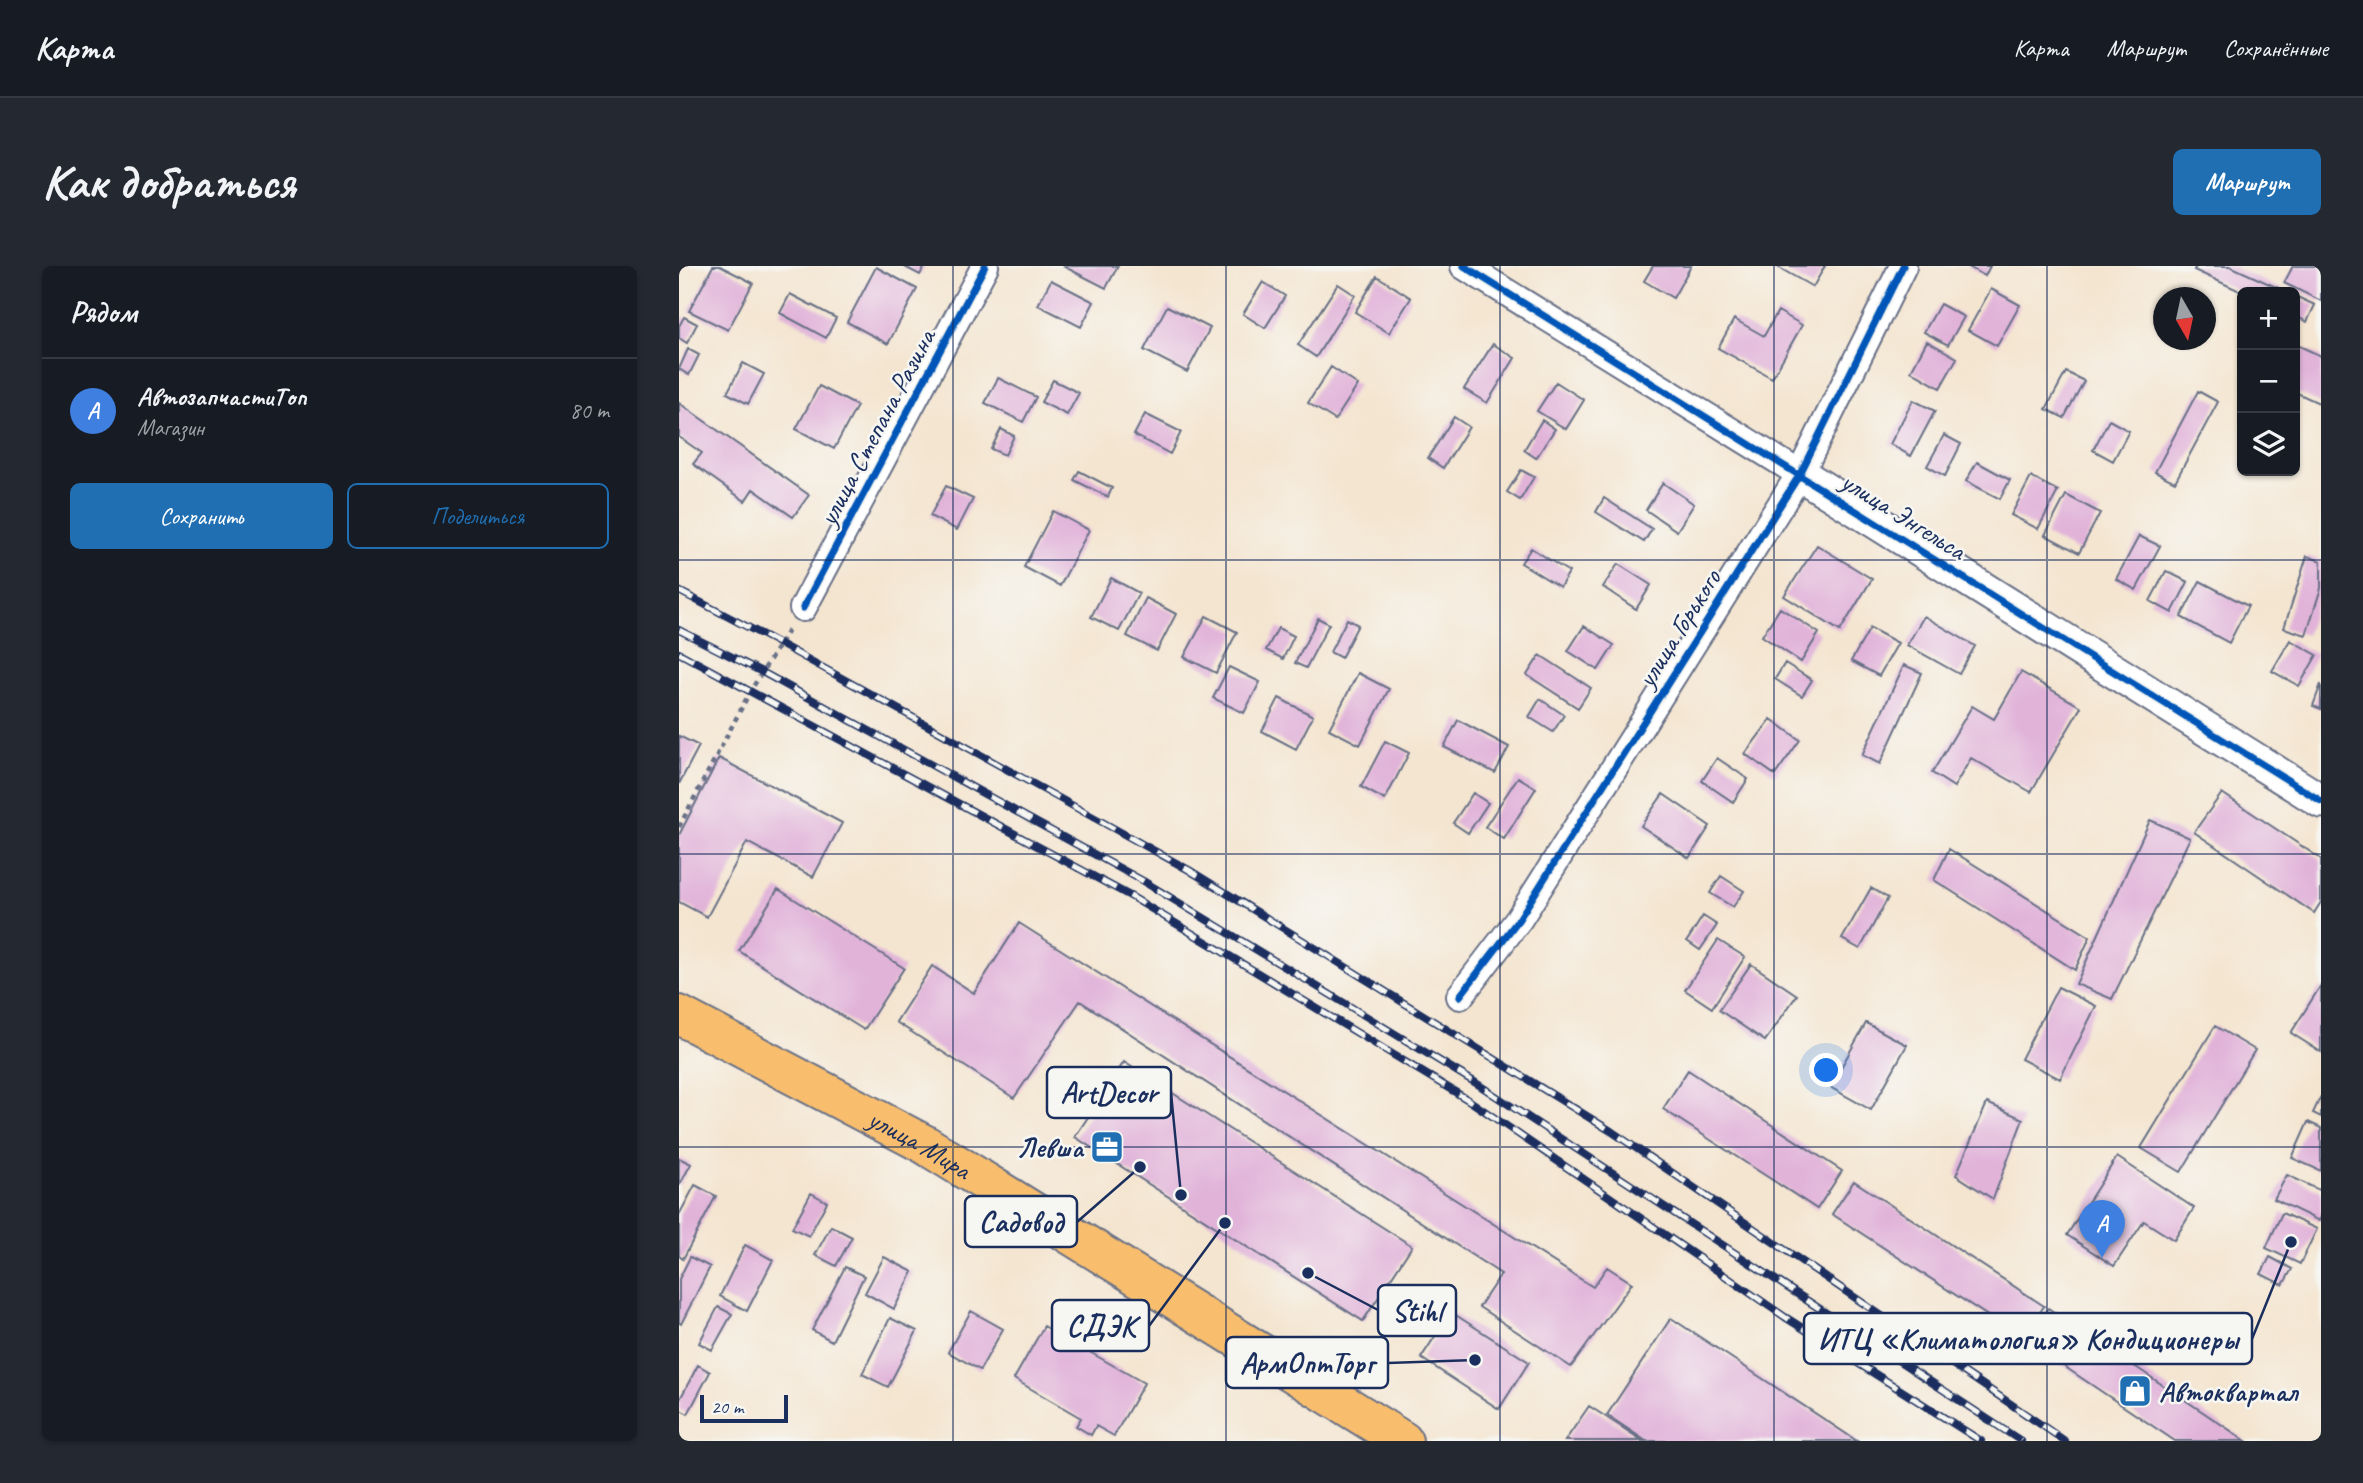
<!DOCTYPE html>
<html lang="ru">
<head>
<meta charset="utf-8">
<style>
  body { margin:0; font-family:Caveat,sans-serif; background:#242831; color:#f1f3f6 }
  .controls { position:absolute; right:21px; top:21px; display:grid; overflow:hidden; border-radius:10px; box-shadow:0 2px 5px #0004 }
  .controls button { width:63px; height:63px; display:grid; place-items:center; padding:0; border:0; border-bottom:2px solid #363941; background:#171b24; color:#f1f3f6; font:35px sans-serif }
  .compass { position:absolute; left:1474px; top:21px; width:63px; height:63px; border-radius:50%; background:#171b24; box-shadow:0 2px 5px #0004; rotate:171deg }
  .scale { position:absolute; left:21px; bottom:18px; width:88px; box-sizing:border-box; padding-left:7px; border:4px solid #1b2f5e; border-top:0; font-size:19px; line-height:24px; white-space:nowrap; color:#1b2f5e; -webkit-text-stroke:5px #f6f6f2; paint-order:stroke }
  .you { position:absolute; left:1148px; top:805px; width:24px; height:24px; margin:-18px; border:5px solid #fff; border-radius:50%; background:#1a73e8; box-shadow:0 0 0 10px #1a73e833 }
  .badge { display:grid; place-items:center; width:46px; height:46px; border-radius:50%; background:#1f6fb2; color:#fff; font-size:23px; font-weight:700 }
  .pin { position:absolute; translate:-50% -58px; filter:drop-shadow(0 2px 4px #0008) }
  .pin::after { content:''; position:absolute; top:37px; width:24px; height:21px; background:inherit; clip-path:polygon(0 0,100% 0,50% 100%) }
  .list { margin:0; padding:0; list-style:none }
  h2 { display:flex; justify-content:space-between; align-items:center; height:91px; margin:0; padding:0 28px; font-size:30px }
  h2 small { font-size:23px; font-weight:400; color:#9ea1a6 }
  .list li { display:grid; grid-template-columns:46px 1fr auto; gap:21px; align-items:center; box-sizing:border-box; height:105px; padding:0 28px; border-top:2px solid #363941 }
  .list b { display:block; font-size:26px; white-space:nowrap }
  .list p { margin:0; font-size:23px; white-space:nowrap; color:#9ea1a6 }
  .list em { font-size:23px; font-style:normal; color:#9ea1a6 }
  .actions { display:flex; gap:14px; padding:21px 28px }
  .actions a { flex:1; padding:16px 0; border:2px solid #1f6fb2; border-radius:10px; text-align:center; font-size:24px; color:#1f6fb2 }
  .actions .main { background:#1f6fb2; color:#fff }
  .icon { flex:none; width:38px; height:38px; fill:none; stroke:currentColor; stroke-width:2; stroke-linecap:round; stroke-linejoin:round }
  .map { position:relative; flex:none; width:1642px; height:1175px; overflow:hidden; border-radius:10px }
  header { display:flex; align-items:center; gap:42px; box-sizing:border-box; height:98px; padding:0 35px; background:#171b24; border-bottom:2px solid #363941 }
  header strong { font-size:33px }
  nav { display:flex; gap:38px; margin-inline-start:auto; font-size:24px }
  .intro { display:flex; align-items:center; justify-content:space-between; box-sizing:border-box; height:168px; padding:0 42px }
  h1 { margin:0; font-size:49px }
  .button { padding:18px 32px; border-radius:10px; background:#1f6fb2; color:#fff; font-size:24px; font-weight:700 }
  main { display:flex; gap:42px; padding:0 42px }
  aside { flex:1; background:#171b24; border-radius:10px; box-shadow:0 2px 5px #0004 }
  .map>svg:first-child { display:block }
  .building { fill:#e1b3d9 }
  .lines { fill:none; stroke-linecap:round; stroke-linejoin:round }
  .minor-casing { stroke:#676f86; stroke-width:30 }
  .tertiary-casing { stroke:#676f86; stroke-width:37 }
  .primary-casing { stroke:#676f86; stroke-width:42 }
  .path { stroke:#676f86; stroke-width:4.5; stroke-dasharray:5 5; stroke-linecap:butt }
  .minor { stroke:#fff; stroke-width:26 }
  .tertiary { stroke:#fff; stroke-width:33 }
  .primary { stroke:#f9be6d; stroke-width:38 }
  .rail-casing { stroke:#1b2f5e; stroke-width:8 }
  .rail { stroke:#f6f6f2; stroke-width:5; stroke-dasharray:16; stroke-linecap:butt }
  .cycleway-casing { stroke:#f6f6f2; stroke-width:11 }
  .cycleway { stroke:#0057b8; stroke-width:7 }
  .grid { fill:none; stroke:#1b2f5e; stroke-width:2; stroke-opacity:0.55 }
  .labels { text-anchor:middle; stroke-width:5; stroke-linejoin:round; paint-order:stroke }
  .street-label { font-size:28px; fill:#1b2f5e; stroke:#f6f6f2 }
  .poi-label { font-size:28px; font-weight:bold; fill:#1b2f5e; stroke:#f6f6f2; text-anchor:end }
  .leader { fill:none; stroke:#1b2f5e; stroke-width:2.5 }
  .callout-dot { fill:#1b2f5e; stroke:#f6f6f2; stroke-width:2.5 }
  .callout { fill:#f6f6f2; stroke:#1b2f5e; stroke-width:2.5 }
  .callout-label { font-size:30px; text-anchor:middle; font-weight:bold; fill:#1b2f5e }
</style>
</head>
<body>
<header>
<strong>Карта</strong>
<nav><a>Карта</a><a>Маршрут</a><a>Сохранённые</a></nav>
</header>
<div class="intro"><h1>Как добраться</h1><a class="button">Маршрут</a></div>
<main>
<aside>
<h2>Рядом<small></small></h2>
<ul class="list">
<li><span class="badge" style="background:#3f7fe0">A</span><div><b>АвтозапчастиТоп</b><p>Магазин</p></div><em>80 m</em></li>
</ul>
<div class="actions"><a class="main">Сохранить</a><a>Поделиться</a></div>
</aside>
<div class="map">
<svg width="1642" height="1175" viewBox="0 0 1642 1175">
  <rect width="100%" height="100%" fill="#f6f6f2"/>
  <filter id="ink" filterUnits="userSpaceOnUse"><feTurbulence type="fractalNoise" baseFrequency=".0143" numOctaves="2"/><feDisplacementMap in="SourceGraphic" scale="14" xChannelSelector="R" yChannelSelector="G"/><feConvolveMatrix kernelMatrix="1 2 1 2 8 2 1 2 1" color-interpolation-filters="sRGB"/></filter>
  <filter id="wash" filterUnits="userSpaceOnUse"><feTurbulence type="fractalNoise" baseFrequency=".00686" numOctaves="4" result="noise"/><feDisplacementMap in="SourceGraphic" scale="28" xChannelSelector="R" yChannelSelector="G"/><feGaussianBlur stdDeviation="1.57" result="paint"/><feColorMatrix in="noise" values="0 0 0 0 0 0 0 0 0 0 0 0 0 0 0 0 0 1.4 0 .05"/><feComposite in="paint" operator="in"/></filter>
  <g filter="url(#wash)">
    <rect width="100%" height="100%" fill="#f4e5d0"/>
    <g id="blocks">
      <path class="building" d="M34 0H41L74 17 49 64 10 45Z
        M224 0H246L241 9Z
        M384 0H439L427 22Z
        M974 0H1012L994 32 965 15Z
        M1097 0H1146L1134 21Z
        M1288 0H1311L1306 10Z
        M1517 0H1551L1608 26H1563L1515 4Z
        M1614 0H1642V35L1605 17Z
        M197 1 238 23 209 78 168 56Z
        M698 10 732 32 710 67 676 46Z
        M372 14 415 36 402 61 359 39Z
        M584 16 606 30 586 62 564 48Z
        M659 18 676 29 637 91 619 79Z
        M1312 23 1341 39 1318 80 1289 64Z
        M111 28 157 52 147 72 101 47Z
        M1616 30 1636 39 1628 56 1616 50Z
        M1261 38 1285 51 1269 79 1245 66Z
        M488 40 531 62 508 106 465 84Z
        M1099 45 1123 59 1093 112 1039 82 1055 53 1085 70Z
        M5 51 18 58 8 77 0 72V60Z
        M1248 75 1278 92 1261 122 1232 105Z
        M814 78 836 92 808 137 785 123Z
        M1616 78 1642 90V138L1616 126Z
        M9 83 20 89 10 109 0 103Z
        M64 97 85 108 69 138 48 127Z
        M652 101 679 119 656 154 629 137Z
        M1387 106 1405 115 1385 152 1367 143Z
        M319 112 357 131 344 156 306 137Z
        M374 114 400 127 388 149 362 136Z
        M877 116 905 134 887 163 858 145Z
        M140 120 178 140 155 183 117 163Z
        M1519 125 1539 136 1496 216 1476 206Z
        M1234 134 1256 145 1232 190 1211 178Z
        M0 137 130 229 114 251 74 223 66 235 14 198 23 187 0 171Z
        M466 148 502 166 491 188 455 169Z
        M775 151 790 161 764 202 749 192Z
        M863 154 876 163 857 192 845 184Z
        M1430 154 1450 165 1434 195 1414 184Z
        M322 163 335 170 326 189 312 183Z
        M1265 169 1282 178 1266 210 1248 200Z
        M1298 196 1331 214 1321 233 1287 215Z
        M842 204 855 211 841 234 828 226Z
        M400 205 433 222 429 231 395 214Z
        M1352 211 1379 225 1359 263 1332 249Z
        M984 217 1015 238 998 265 967 244Z
        M267 220 294 233 278 264 251 250Z
        M1387 229 1421 247 1400 287 1366 269Z
        M925 232 973 263 965 276 917 246Z
        M374 245 410 264 381 320 345 301Z
        M1460 270 1481 280 1457 324 1437 313Z
        M1138 279 1193 313 1161 365 1105 330Z
        M852 282 890 306 881 321 842 297Z
        M1628 290 1642 295V322L1627 369 1605 362Z
        M939 298 972 319 957 343 924 321Z
        M1487 305 1509 316 1493 347 1471 335Z
        M432 312 460 327 440 365 412 351Z
        M1521 315 1569 340 1550 377 1502 351Z
        M467 332 497 348 478 385 448 370Z
        M1101 342 1140 367 1122 396 1083 370Z
        M527 350 558 366 537 407 505 391Z
        M1245 350 1296 380 1280 408 1228 379Z
        M639 352 650 358 627 402 616 397Z
        M668 353 679 359 662 392 651 386Z
        M905 360 935 379 919 404 889 385Z
        M599 362 615 370 604 393 587 384Z
        M1191 362 1219 377 1200 410 1172 395Z
        M1611 374 1638 389 1620 420 1593 405Z
        M861 389 912 422 899 442 848 409Z
        M1106 397 1133 414 1123 430 1096 413Z
        M1225 399 1243 407 1201 498 1183 489Z
        M550 401 581 416 565 447 534 432Z
        M1342 406 1402 441 1352 526 1292 492 1275 521 1253 507 1293 440 1315 453Z
        M679 407 710 423 681 479 650 463Z
        M1642 418V443L1634 440Z
        M600 432 634 450 617 483 583 465Z
        M861 433 885 449 874 466 850 451Z
        M1092 453 1121 474 1096 509 1066 488Z
        M779 454 830 481 816 507 765 481Z
        M0 470 20 480 0 518Z
        M706 475 730 487 706 534 682 521Z
        M40 492 163 557 134 611 68 576 28 651 0 636V569Z
        M1038 492 1069 513 1054 536 1023 515Z
        M839 511 857 522 825 573 806 561Z
        M794 527 809 537 789 567 774 557Z
        M1543 527 1642 593V636L1635 647 1515 566Z
        M984 528 1031 560 1010 592 962 560Z
        M1471 554 1511 572 1433 733 1397 718Z
        M1270 583 1411 671 1396 704 1255 614Z
        M1042 610 1065 625 1054 641 1031 627Z
        M1192 622 1209 632 1181 683 1163 673Z
        M99 623 225 702 185 764 60 685Z
        M1024 650 1038 659 1021 684 1008 675Z
        M340 657 914 1021 928 1001 953 1017 892 1101 800 1041 822 1008 401 735 335 832 217 756 253 700 295 727Z
        M1039 674 1066 691 1033 742 1006 724Z
        M1072 698 1118 729 1086 775 1040 744Z
        M1642 719V786L1612 767Z
        M1379 721 1417 740 1381 813 1342 793Z
        M1187 757 1228 779 1192 844 1151 821Z
        M1536 760 1576 784 1502 906 1462 882Z
        M445 796 733 980 684 1055 396 871Z
        M1009 804 1163 905 1138 943 984 843Z
        M1642 830V851L1634 847Z
        M1308 837 1344 853 1314 933 1277 909Z
        M1629 856 1642 862V905L1613 892Z
        M1438 891 1515 942 1495 974 1465 955 1435 1000 1388 969Z
        M0 892 12 898 0 920Z
        M1608 909 1642 925V951L1640 955 1595 933Z
        M1175 915 1365 1040 1344 1073 1153 948Z
        M16 919 37 930 4 993 0 990V949Z
        M132 927 148 936 130 970 113 962Z
        M1603 947 1638 963 1621 998 1587 982Z
        M152 960 173 971 157 1000 136 989Z
        M66 979 94 994 68 1045 41 1030Z
        M11 991 31 1001 2 1058 0 1057V1013Z
        M205 991 234 1006 215 1043 186 1027Z
        M1591 991 1613 1003 1604 1019 1582 1008Z
        M166 1001 185 1010 153 1075 133 1064Z
        M39 1041 53 1048 33 1084 20 1077Z
        M1369 1042 1567 1175H1496L1346 1074Z
        M292 1045 324 1063 301 1104 269 1086Z
        M772 1046 850 1096 820 1143 742 1092Z
        M211 1052 238 1065 209 1121 183 1108Z
        M992 1052 1178 1175H967L928 1149Z
        M365 1060 465 1117 435 1170 417 1160 412 1169 397 1160 402 1152 335 1113Z
        M19 1099 31 1106 9 1148 0 1143V1135Z
        M910 1140 964 1175H886Z"/>
    </g>
  </g>
  <g filter="url(#ink)">
    <use href="#blocks" fill-opacity="0" stroke="#676f86" stroke-width="2"/>
    <g class="lines">
      <defs>
        <path id="minor" d="M785 0 1121 208
          M124 342 306 0
          M781 730 840 653 1121 208 1224 0"/>
        <path id="tertiary" d="M1121 208 1642 535"/>
        <g id="primary">
          <path id="s1" d="M0 749 245 878 724 1175"/>
        </g>
      </defs>
      <use href="#minor" class="minor-casing"/>
      <use href="#tertiary" class="tertiary-casing"/>
      <use href="#primary" class="primary-casing"/>
      <path class="path" d="M0 561 72 424 110 363"/>
      <use href="#minor" class="minor"/>
      <use href="#tertiary" class="tertiary"/>
      <use href="#primary" class="primary"/>
      <defs>
        <path id="rail" d="M0 325 101 378 510 604 932 865 1386 1175
          M0 364 83 406 464 615 797 817 1342 1175
          M0 387 453 631 791 835 1106 1051 1302 1175"/>
      </defs>
      <use href="#rail" class="rail-casing"/>
      <use href="#rail" class="rail"/>
      <defs>
        <path id="cycleway" d="M785 0 1642 535
          M124 342 306 0
          M781 730 840 653 1121 208 1224 0"/>
      </defs>
      <use href="#cycleway" class="cycleway-casing"/>
      <use href="#cycleway" class="cycleway"/>
    </g>
  </g>
  <path class="grid" d="M274 0V1175M547 0V1175M821 0V1175M1095 0V1175M1368 0V1175M0 294H1642M0 588H1642M0 881H1642"/>
  <defs>
    <symbol id="office-square" viewBox="-11 -11 22 22"><rect x="-9" y="-9" width="18" height="18" rx="4" fill="#1f6fb2" stroke="#f6f6f2"/><path d="M-6-3h4V-5.5h4V-3h4V5H-6ZM-1-4.5V-3h2v-1.5ZM-6 0V1H6V0Z" fill="#fff"/></symbol>
    <symbol id="shop-square" viewBox="-11 -11 22 22"><rect x="-9" y="-9" width="18" height="18" rx="4" fill="#1f6fb2" stroke="#f6f6f2"/><path d="M-5-2.5h2.3a2.7 3.5 0 0 1 5.4 0H5L5.5 6h-11ZM-1.5-2.5h3a1.5 2.3 0 0 0-3 0Z" fill="#fff"/></symbol>
  </defs>
  <g fill-rule="evenodd">
    <use href="#office-square" x="409" y="862" width="38" height="38"/>
    <use href="#shop-square" x="1437" y="1106" width="38" height="38"/>
  </g>
  <g class="labels">
    <g class="street-label">
      <text transform="translate(197 161) rotate(-62)" y="10">улица Степана Разина</text>
      <text transform="translate(1225 249) rotate(32)" y="10">улица Энгельса</text>
      <text transform="translate(999 362) rotate(-58)" y="10">улица Горького</text>
      <text dy="10" stroke="none"><textPath href="#s1" startOffset="273">улица Мира</textPath></text>
    </g>
    <g class="poi-label">
      <text x="404" y="891">Левша</text>
      <text x="1480" y="1135" text-anchor="start">Автоквартал</text>
    </g>
  </g>
  <path class="leader" d="M502 929L492 827M461 901L398 956M629 1007L699 1044M546 957L470 1060M1612 976L1573 1073M796 1094L709 1097"/>
  <g class="callout-dot">
    <circle cx="502" cy="929" r="7"/>
    <circle cx="461" cy="901" r="7"/>
    <circle cx="629" cy="1007" r="7"/>
    <circle cx="546" cy="957" r="7"/>
    <circle cx="1612" cy="976" r="7"/>
    <circle cx="796" cy="1094" r="7"/>
  </g>
  <g class="callout">
    <rect x="368" y="801" width="124" height="51" rx="7"/>
    <rect x="286" y="930" width="112" height="51" rx="7"/>
    <rect x="699" y="1019" width="78" height="51" rx="7"/>
    <rect x="373" y="1034" width="97" height="51" rx="7"/>
    <rect x="1125" y="1047" width="448" height="51" rx="7"/>
    <rect x="547" y="1071" width="162" height="51" rx="7"/>
  </g>
  <g class="callout-label">
    <text x="430" y="837">ArtDecor</text>
    <text x="342" y="966">Садовод</text>
    <text x="738" y="1055">Stihl</text>
    <text x="422" y="1070">СДЭК</text>
    <text x="1349" y="1083">ИТЦ «Климатология» Кондиционеры</text>
    <text x="628" y="1107">АрмОптТорг</text>
  </g>
</svg>
<div class="controls">
<button>+</button>
<button>−</button>
<button><svg class="icon" aria-label="layers" viewBox="0 0 24 24"><path d="M12 4l9 5-9 5-9-5zM3 14l9 5 9-5"/></svg></button>
</div>
<svg class="compass" viewBox="-18 -18 36 36"><path d="M0-13l5 13h-10z" fill="#e53935"/><path d="M0 13l5-13h-10z" fill="#9ea1a6"/></svg>
<div class="scale">20 m</div>
<div class="you"></div>
<div class="pin badge" style="left:1423px;top:992px;background:#3f7fe0">A</div>
</div>
</main>
</body>
</html>
